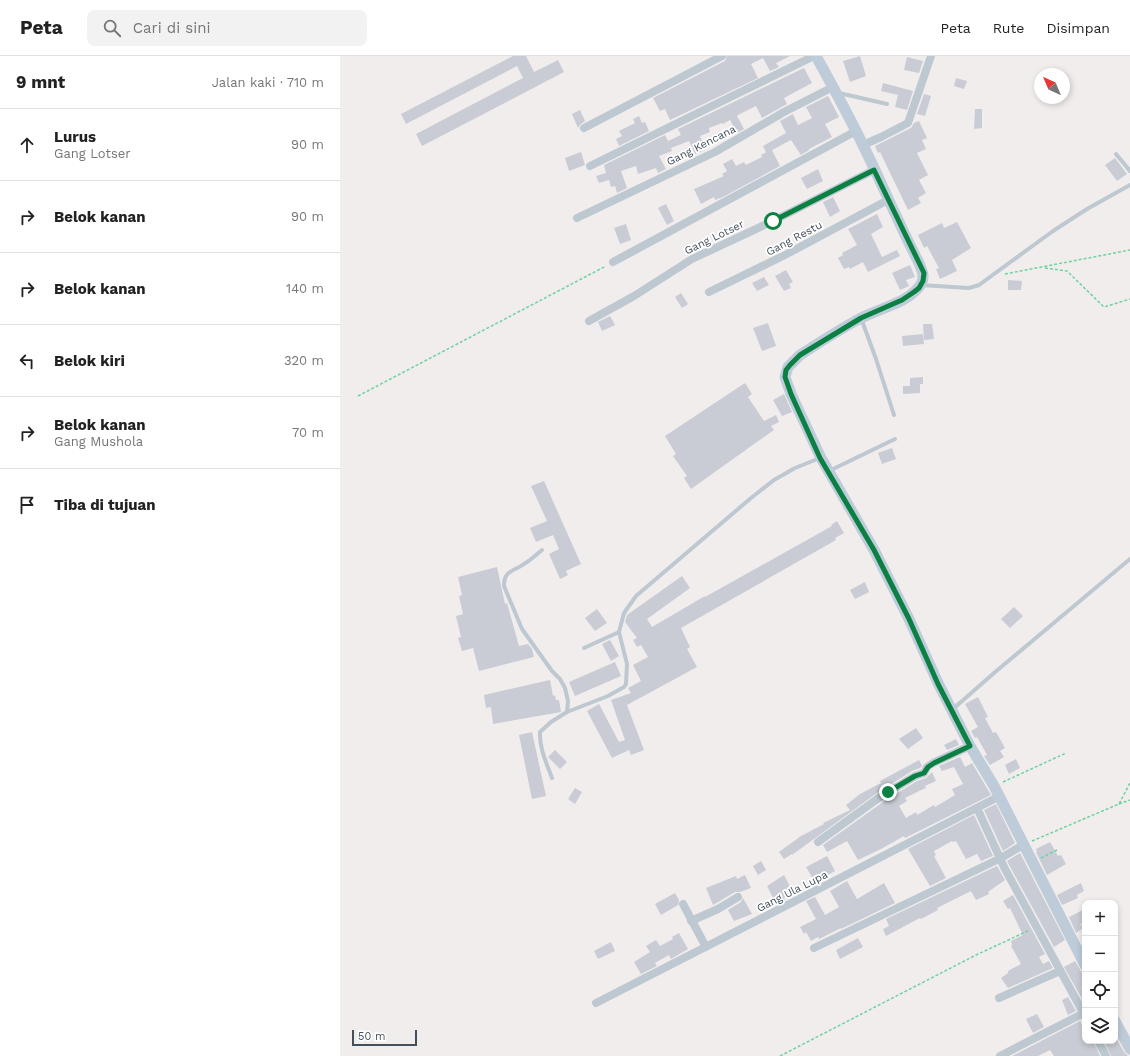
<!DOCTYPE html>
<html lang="id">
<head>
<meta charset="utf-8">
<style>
  body { margin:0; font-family:"Work Sans",sans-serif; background:#f2f2f2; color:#222 }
  .controls { position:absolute; right:12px; bottom:12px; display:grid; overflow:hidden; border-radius:8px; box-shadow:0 2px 6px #0003 }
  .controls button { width:36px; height:36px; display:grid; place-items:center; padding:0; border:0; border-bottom:1px solid #e0e0e0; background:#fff; color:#222; font:20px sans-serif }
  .compass { position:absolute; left:694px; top:12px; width:36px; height:36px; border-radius:50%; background:#fff; box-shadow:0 2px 6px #0003; rotate:316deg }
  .scale { position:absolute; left:12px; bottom:10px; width:65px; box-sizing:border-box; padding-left:4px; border:2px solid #44515d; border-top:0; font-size:11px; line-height:14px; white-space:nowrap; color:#44515d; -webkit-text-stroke:3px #fff; paint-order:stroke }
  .stop { position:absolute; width:12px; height:12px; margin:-9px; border:3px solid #0b8043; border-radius:50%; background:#fff }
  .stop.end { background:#0b8043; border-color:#fff; box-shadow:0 1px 4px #0008 }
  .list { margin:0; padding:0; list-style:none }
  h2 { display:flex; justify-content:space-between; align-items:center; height:52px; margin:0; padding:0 16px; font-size:17px }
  h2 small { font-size:13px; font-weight:400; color:#767676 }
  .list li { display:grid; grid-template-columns:26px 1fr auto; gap:12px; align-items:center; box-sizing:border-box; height:72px; padding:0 16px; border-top:1px solid #e0e0e0 }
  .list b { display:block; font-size:15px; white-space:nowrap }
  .list p { margin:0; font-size:13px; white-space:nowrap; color:#767676 }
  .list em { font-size:13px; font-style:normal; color:#767676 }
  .icon { flex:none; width:22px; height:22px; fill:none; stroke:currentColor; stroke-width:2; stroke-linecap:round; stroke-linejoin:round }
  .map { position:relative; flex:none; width:790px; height:1000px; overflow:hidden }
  header { display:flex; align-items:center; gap:24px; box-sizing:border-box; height:56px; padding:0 20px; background:#fff; border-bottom:1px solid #e0e0e0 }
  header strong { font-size:19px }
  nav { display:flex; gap:22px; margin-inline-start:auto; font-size:14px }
  .search { width:280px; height:36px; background:#f2f2f2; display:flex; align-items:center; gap:10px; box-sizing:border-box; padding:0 14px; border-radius:8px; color:#767676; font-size:15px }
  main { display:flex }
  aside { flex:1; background:#fff }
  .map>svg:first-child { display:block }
  .building { fill:#c9ccd4 }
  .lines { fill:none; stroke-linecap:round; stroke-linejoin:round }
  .path { stroke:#6dd39f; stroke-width:1.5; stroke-dasharray:3 2; stroke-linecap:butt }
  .lane { stroke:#bdc8d1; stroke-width:4 }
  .street { stroke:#bdc8d1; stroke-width:8 }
  .secondary { stroke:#becbd9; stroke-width:11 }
  .route { stroke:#0b8043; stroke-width:5 }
  .labels { text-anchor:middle; stroke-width:3.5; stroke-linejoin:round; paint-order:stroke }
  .street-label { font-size:11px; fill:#44515d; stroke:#fff }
</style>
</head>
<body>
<header>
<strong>Peta</strong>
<div class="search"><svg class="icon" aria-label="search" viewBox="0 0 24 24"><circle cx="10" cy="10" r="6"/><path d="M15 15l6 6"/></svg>Cari di sini</div>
<nav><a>Peta</a><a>Rute</a><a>Disimpan</a></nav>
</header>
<main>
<aside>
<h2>9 mnt<small>Jalan kaki · 710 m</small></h2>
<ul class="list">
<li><svg class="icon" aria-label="ahead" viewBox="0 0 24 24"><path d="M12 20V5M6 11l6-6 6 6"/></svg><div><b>Lurus</b><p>Gang Lotser</p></div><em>90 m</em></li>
<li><svg class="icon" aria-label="right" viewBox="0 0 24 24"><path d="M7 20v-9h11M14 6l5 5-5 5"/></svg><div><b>Belok kanan</b></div><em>90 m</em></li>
<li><svg class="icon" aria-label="right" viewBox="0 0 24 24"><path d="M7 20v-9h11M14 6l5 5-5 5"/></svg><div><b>Belok kanan</b></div><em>140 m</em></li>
<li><svg class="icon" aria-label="left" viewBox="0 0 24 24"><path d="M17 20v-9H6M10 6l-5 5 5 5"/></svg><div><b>Belok kiri</b></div><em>320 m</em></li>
<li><svg class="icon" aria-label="right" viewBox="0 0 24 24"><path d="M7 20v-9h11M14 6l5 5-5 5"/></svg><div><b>Belok kanan</b><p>Gang Mushola</p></div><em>70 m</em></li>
<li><svg class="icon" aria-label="arrive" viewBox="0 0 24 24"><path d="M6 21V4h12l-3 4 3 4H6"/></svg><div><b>Tiba di tujuan</b></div></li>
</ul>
</aside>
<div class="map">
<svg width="790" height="1000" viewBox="0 0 790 1000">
  <rect width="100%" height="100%" fill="#f1eded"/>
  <path class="building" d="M173 0H186L194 16 218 4 224 16 82 90 76 78 183 22 177 10 66 68 61 58Z
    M387 0H450L436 7 439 11 430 15 423 2 411 8 418 22 330 64 325 53 320 55 313 42 385 5Z
    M520 0 526 20 510 26 503 5Z
    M567 1 583 5 579 17 564 14Z
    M464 12 472 27 444 42 447 48 422 62 416 50 400 58 397 60 404 73 397 77 390 64 383 68 382 67 369 72 370 76 360 80 365 94 355 98 349 85 331 92 332 95 319 100 326 113 318 117 316 112 298 118 296 110 281 115 287 132 277 137 275 130 271 131 269 124 259 127 256 120 266 117 264 109 325 79 328 85 341 79 338 73Z
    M616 22 627 25 624 33 614 30Z
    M543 27 573 35 567 54 555 51 558 39 541 35Z
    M584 38 591 40 585 60 577 58Z
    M488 40 499 61 485 68 492 81 469 93V94L461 99 451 84 432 94 440 110 383 141 375 144 374 141 361 148 354 133 384 120 382 118 387 115 383 108 392 103 396 110 404 106 406 109 422 101 421 99 426 96 423 90 446 77 440 65 453 58 458 69 472 62 466 51Z
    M635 53H642V72L634 73Z
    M240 54 245 65 240 69 238 72 232 58Z
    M299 60 302 67 305 66 309 75 279 90 276 83 282 80 279 75 295 67 293 63Z
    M579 65 587 82 582 84 586 93 577 97 588 119 579 124 586 137 578 142 581 147 568 154 540 96 538 97 535 90 571 72 574 67Z
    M241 96 245 109 229 115 225 102Z
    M775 102 787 118 777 125 765 109Z
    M478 113 483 125 467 133 461 122Z
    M493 141 500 155 490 161 483 146Z
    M326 148 334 165 327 169 318 152Z
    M537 158 543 171 531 178 542 201 557 194 560 200 528 216 523 206 510 213 509 211 504 213 498 202 503 199 502 197 517 189 508 173Z
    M617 166 631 192 612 204 617 215 600 223 596 213 599 212 587 190 584 192 578 179 602 167 604 172Z
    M286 168 291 184 280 188 274 172Z
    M570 209 575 221 566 224 569 230 560 234 552 217Z
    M446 214 453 226 449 228 451 232 444 235 435 220Z
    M424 221 429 229 417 235 412 227Z
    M668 224 682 225 681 234H668Z
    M341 237 348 248 342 252 335 241Z
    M270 260 275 269 262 275 258 266Z
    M428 267 436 290 422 295 413 272Z
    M583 268H592L594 283 584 284Z
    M583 278 584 288 563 290 562 280Z
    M583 321V328H580V337L563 338V330H570V322Z
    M405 327 412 338 408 341 424 365 436 359 439 366 431 370 434 374 351 433 344 422 347 420 333 400 336 398 325 380Z
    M444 338 452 356 442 360 433 344Z
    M552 392 556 403 542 408 538 397Z
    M204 425 241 508 226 515 228 519 220 523 209 498 219 493 213 479 196 486 190 472 207 465 191 430Z
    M497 465 504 477 495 482 496 484 341 572 350 591 347 593 357 611 287 649 304 694 291 699 289 694 272 702 247 655 259 648 279 686 285 684 271 644 291 637 288 632 301 625 293 609 308 601 301 589 297 591 293 584 297 582 285 566 287 559 342 520 350 532 307 563 312 571 365 540V541L492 470 491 469Z
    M157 511 165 548 167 547 179 590 188 588 192 593 194 601 139 615 133 592 122 595 118 582 121 581 116 560 123 558 119 540 122 539 118 521Z
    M525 526 529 536 515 543 510 534Z
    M674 551 683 560 670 572 661 563Z
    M257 553 267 567 255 575 245 562Z
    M270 584 279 600 271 605 262 588Z
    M275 606 281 620 235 640 229 626Z
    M210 624 213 640 215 639 216 644H219L221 656 153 668 151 651 146 652 144 639Z
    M638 641 648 661 645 662 653 677 656 676 665 692 660 695 664 701 650 709 644 700 647 699 637 681 635 682 631 675 638 671 625 648Z
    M576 672 583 682 568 693 559 683Z
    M192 676 206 740 192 743 179 679Z
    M616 683 619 689 607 694 604 689Z
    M215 694 227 706 220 713 208 701Z
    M620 701 625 711 632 707 651 739 565 782 564 780 541 793 518 804 507 785 487 796 483 789 543 746 577 725 586 722 592 716 596 725 585 730 586 732 579 735 565 742 567 745 559 750 566 762 576 756 577 759 594 749 595 751 615 739 612 733 623 728 614 711 602 715 599 710Z
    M676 703 680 712 669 718 665 709Z
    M579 704 582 710 580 712 572 715 537 737 452 799V798L444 803 439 796 461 780 484 768 483 767 510 754 506 749 520 738 541 727 540 725Z
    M235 732 242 736 235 748 228 743Z
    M656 748 675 787 663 795 644 754Z
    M634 759 653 800 641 805 637 798 626 803 616 785 613 786 612 785 594 795 596 799 594 800 606 822 590 830 568 793Z
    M710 786 718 800 721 799 726 808 707 819 696 796H697L696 793Z
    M680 797 725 884 714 891 667 805Z
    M487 800 495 815 483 822 482 819 473 823 466 811Z
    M421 805 426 814 418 819 413 810Z
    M657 810 665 824 648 836 649 838 636 844 631 835 597 852 598 854 581 863 580 862 546 880 543 873 549 870 546 863Z
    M405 819 411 832 400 836H395L373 849 366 832 396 820 397 823Z
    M444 819 453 836 444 841 445 844 436 848 427 830Z
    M507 825 517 843 544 827 555 847 501 873V872L479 883 478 881 471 885 466 876 464 878 460 871 476 863 466 845 475 841 485 859 499 851 490 835Z
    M741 827 744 835 737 839 738 842 722 849 717 839Z
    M335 837 339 844 338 849 321 859 315 848Z
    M673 839 705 898 699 901 703 908 709 905 713 912 668 932 661 922 668 917V915L681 908 671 890 672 889 671 885 683 879 670 852 668 853 663 845Z
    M403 842 412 858 394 865 388 854 401 846Z
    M745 853V866L740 868 743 872 736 877 729 861Z
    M339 877 348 893 331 903 329 899 315 907 317 910 301 918 294 906 310 896 306 890 316 884 320 890 333 883 332 881Z
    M518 882 523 891 500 903 496 894Z
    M271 886 275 895 258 903 254 895Z
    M735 905 745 922V929L741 931 745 936V948L724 911Z
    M728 941 736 955 728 959 722 944Z
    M697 958 704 971 693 977 686 963Z
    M740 965 745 975V985H753L760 1000H714L710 994 698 1000H672Z
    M775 980 784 996 788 1000H771L764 985H775Z"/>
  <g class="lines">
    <path class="path" d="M705 212 727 215 764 251 790 243
      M665 218 790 194
      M18 340 266 210
      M663 726 726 697
      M779 748 790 744
      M692 785 779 748 790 727
      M701 802 717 794
      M440 1000 636 899 690 874"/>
    <path class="lane" d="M499 37 547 48
      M776 98 790 115
      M581 229 629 232 639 229 713 175 747 153 790 129
      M521 262 536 303 554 359
      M489 415 555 383
      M202 494C196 499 191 504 184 508 173 516 164 514 164 530L182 573 212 615 220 623 225 632 228 645 227 656
      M244 592 279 576
      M613 653 654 617 790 503
      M212 722C207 708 199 692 200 676L211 666 227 656 268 640 284 631 286 628 287 608 279 576 284 557 296 540 411 442 434 424 455 412 480 402"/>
    <path class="street" d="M244 72 382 0
      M523 89 541 81 568 67 591 0
      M250 110 474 0
      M237 162 375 96 444 56 493 31
      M273 206 516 75
      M369 236 445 199 548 144
      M249 265 294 240 352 203 433 165 534 114
      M637 752 664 811 745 960
      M478 786 540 741 575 720 584 717 587 711 593 707 630 690
      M343 848 366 891
      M351 865 378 853 398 841
      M474 892 661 802 683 789
      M659 942 720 915
      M256 947 658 741
      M758 985 766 1000
      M660 1000 744 957"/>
    <path class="secondary" d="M476 0C492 29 508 58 523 89 542 128 559 168 579 207 583 216 586 224 578 232 566 247 538 253 521 262 500 273 480 286 460 299L448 311 445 321 451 338 481 402 534 494 569 563 598 627 630 690 654 730 745 909
      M775 965 790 993"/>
  </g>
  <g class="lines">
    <path class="route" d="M433 165 534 114 584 217 583 225 579 232 574 236 562 244 521 262 460 299 450 309 446 314 445 321 451 338 480 402 534 494 569 563 598 628 630 690 594 707 588 711 584 717 575 720 548 736"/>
  </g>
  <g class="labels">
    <g class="street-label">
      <text transform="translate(361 89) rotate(-27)" y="4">Gang Kencana</text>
      <text transform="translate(374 181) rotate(-26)" y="4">Gang Lotser</text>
      <text transform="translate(454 182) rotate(-28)" y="4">Gang Restu</text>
      <text transform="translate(452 835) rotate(-27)" y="4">Gang Ula Lupa</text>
    </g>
  </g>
</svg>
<div class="controls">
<button>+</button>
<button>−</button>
<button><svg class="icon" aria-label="locate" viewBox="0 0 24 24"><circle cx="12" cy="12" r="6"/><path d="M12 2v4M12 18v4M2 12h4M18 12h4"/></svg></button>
<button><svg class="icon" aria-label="layers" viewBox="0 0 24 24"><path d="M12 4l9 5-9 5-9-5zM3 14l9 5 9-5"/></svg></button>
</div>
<svg class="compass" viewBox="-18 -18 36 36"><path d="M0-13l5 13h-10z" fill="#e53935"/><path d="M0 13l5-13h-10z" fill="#767676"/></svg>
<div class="scale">50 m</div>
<div class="stop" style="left:433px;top:165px"></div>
<div class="stop end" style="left:548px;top:736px"></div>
</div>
</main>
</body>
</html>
